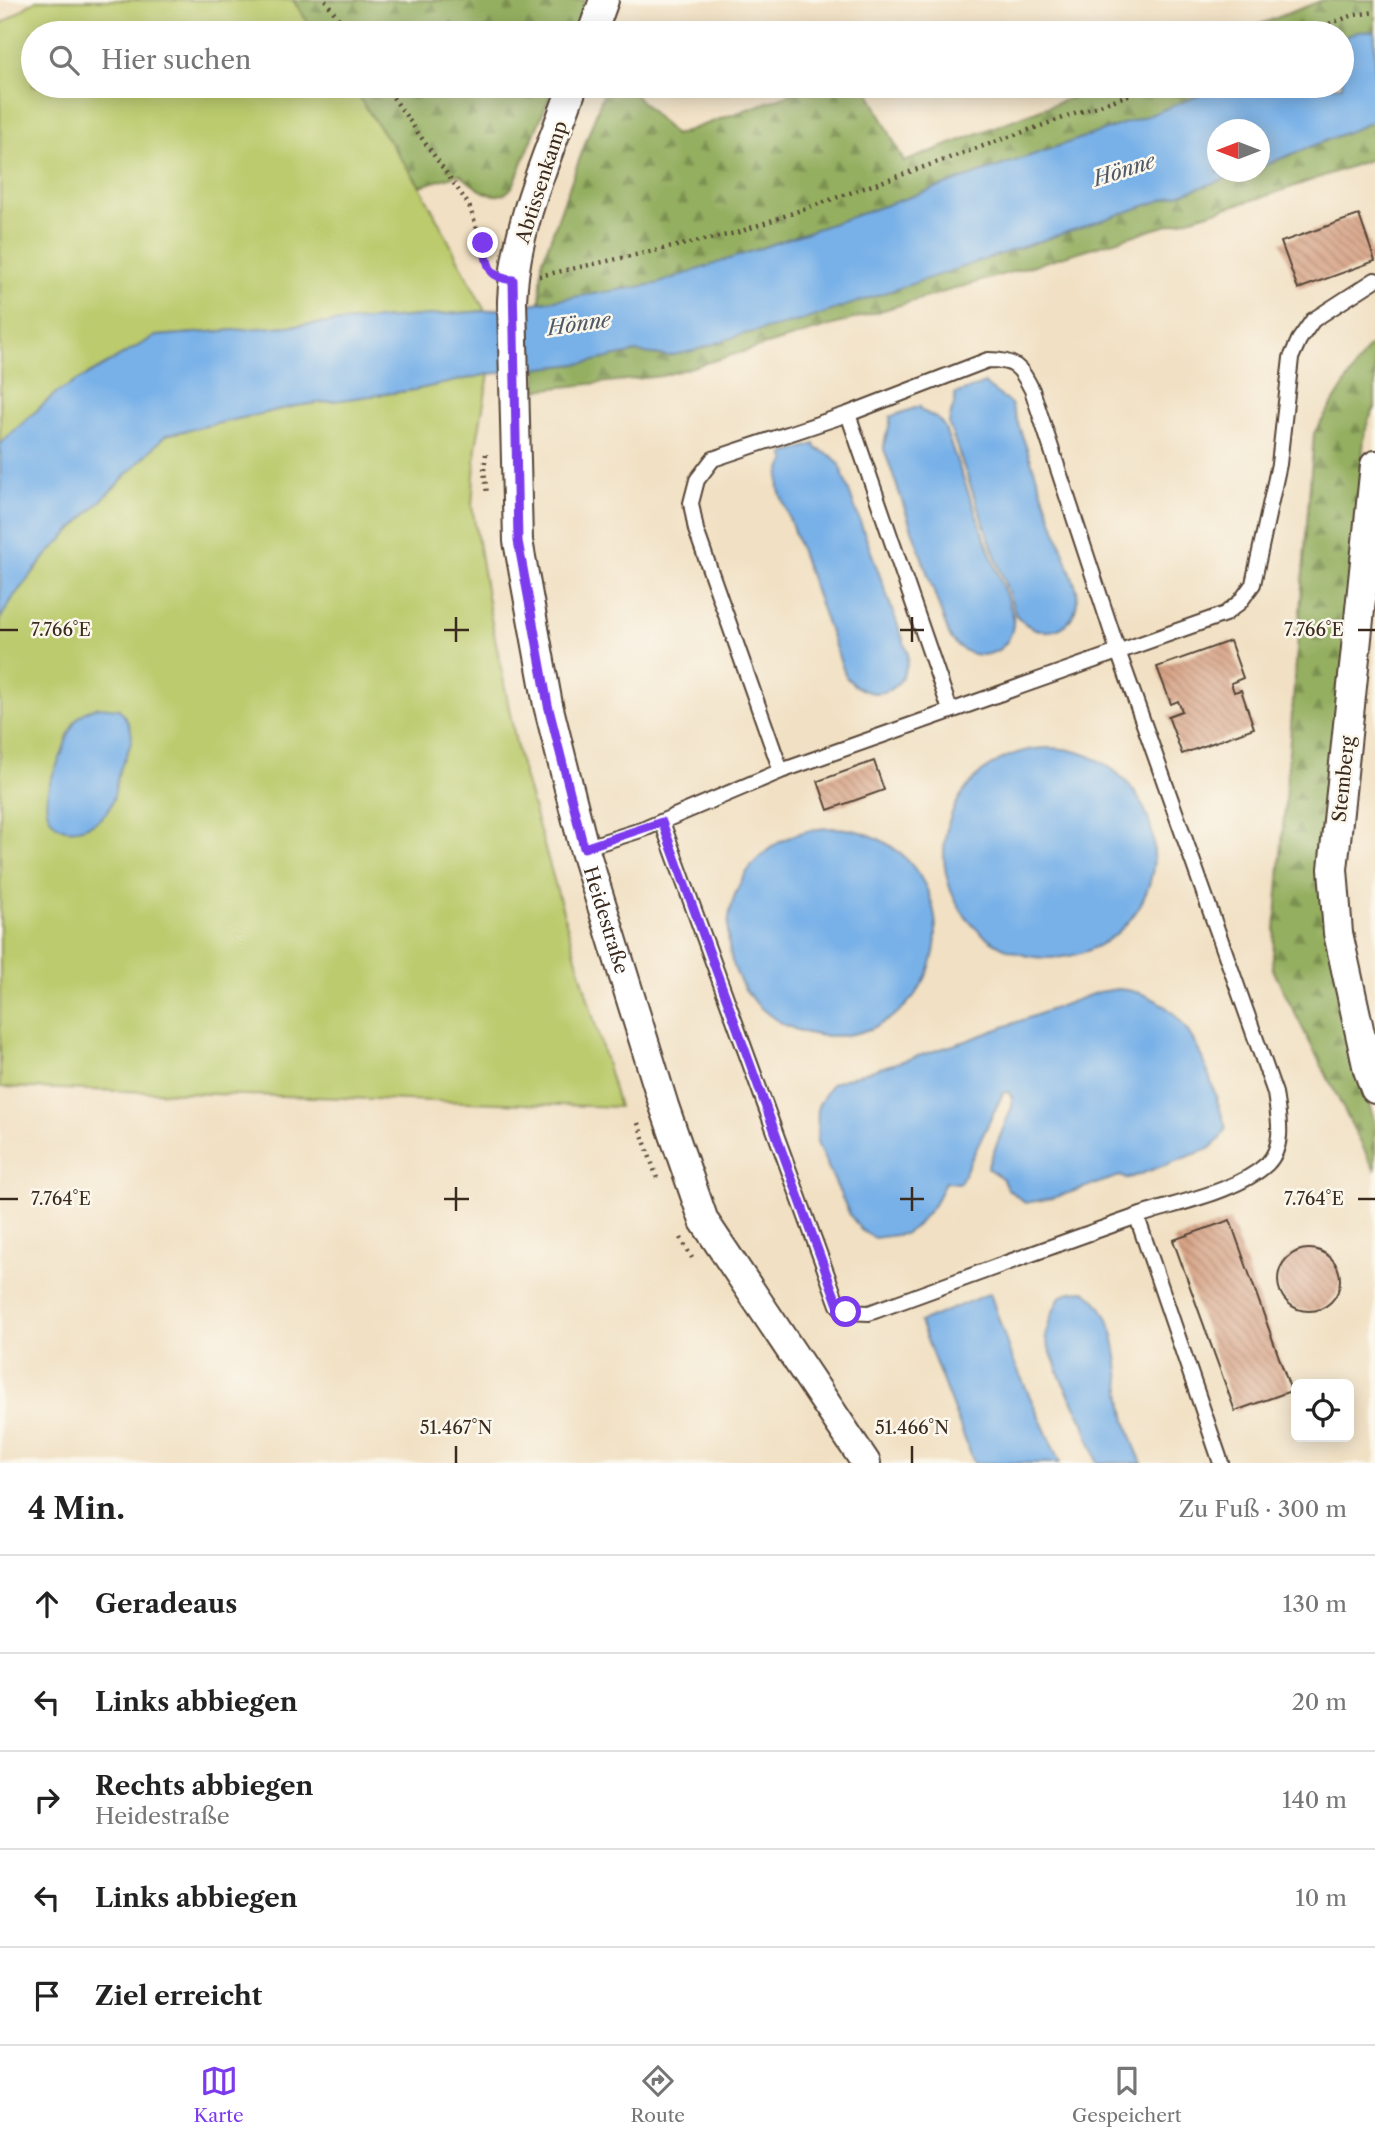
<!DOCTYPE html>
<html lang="de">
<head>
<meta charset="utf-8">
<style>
  body { margin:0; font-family:"Libre Caslon Text",serif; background:#f6f6f6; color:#222 }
  .controls { position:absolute; right:21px; bottom:21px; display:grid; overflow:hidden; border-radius:10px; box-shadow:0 4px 18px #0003 }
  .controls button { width:63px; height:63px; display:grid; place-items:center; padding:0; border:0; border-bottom:2px solid #e0e0e0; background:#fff; color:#222; font:35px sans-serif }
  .compass { position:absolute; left:1207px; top:119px; width:63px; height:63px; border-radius:50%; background:#fff; box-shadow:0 4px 18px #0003; rotate:270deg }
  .stop { position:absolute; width:21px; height:21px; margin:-16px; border:5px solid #7c3aed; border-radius:50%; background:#fff }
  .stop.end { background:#7c3aed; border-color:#fff; box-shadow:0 2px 7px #0008 }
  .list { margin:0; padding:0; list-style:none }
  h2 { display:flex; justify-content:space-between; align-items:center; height:91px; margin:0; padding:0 28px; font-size:30px }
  h2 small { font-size:23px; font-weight:400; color:#767676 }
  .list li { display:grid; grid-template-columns:46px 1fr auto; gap:21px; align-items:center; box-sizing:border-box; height:98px; padding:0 28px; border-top:2px solid #e0e0e0 }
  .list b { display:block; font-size:26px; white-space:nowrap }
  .list p { margin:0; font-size:23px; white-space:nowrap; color:#767676 }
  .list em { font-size:23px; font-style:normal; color:#767676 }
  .icon { flex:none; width:38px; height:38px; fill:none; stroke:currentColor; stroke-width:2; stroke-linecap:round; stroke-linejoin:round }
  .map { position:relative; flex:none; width:1375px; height:1463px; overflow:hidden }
  .search { position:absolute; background:#fff; box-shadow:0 4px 18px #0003; left:21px; right:21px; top:21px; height:77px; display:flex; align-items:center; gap:18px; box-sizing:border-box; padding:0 24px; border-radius:38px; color:#767676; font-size:26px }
  .sheet { height:581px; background:#fff }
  nav { display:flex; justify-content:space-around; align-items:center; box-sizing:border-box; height:98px; border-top:2px solid #e0e0e0; background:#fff; font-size:19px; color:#767676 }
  nav a { display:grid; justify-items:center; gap:4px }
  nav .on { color:#7c3aed }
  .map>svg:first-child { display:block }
  .green { fill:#bbcb6d; stroke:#7b7a46; stroke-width:2 }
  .forest { fill:url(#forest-firs); stroke:#686c3f; stroke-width:2; fill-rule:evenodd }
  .water { fill:#78b1e8; stroke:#5a6e83; stroke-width:2 }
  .building { fill:url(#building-back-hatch) }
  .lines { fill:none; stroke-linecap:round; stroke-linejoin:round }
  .lane-casing { stroke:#564537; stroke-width:18 }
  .street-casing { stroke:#564537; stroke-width:32 }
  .path { stroke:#564537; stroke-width:4.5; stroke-dasharray:2 5; stroke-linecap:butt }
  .lane { stroke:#fff; stroke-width:14 }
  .street { stroke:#fff; stroke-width:28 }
  .route { stroke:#7c3aed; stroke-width:9 }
  .ticks { fill:none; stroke:#3b2a1e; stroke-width:2.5 }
  .labels { text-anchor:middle; stroke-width:5; stroke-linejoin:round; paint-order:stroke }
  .street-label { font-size:19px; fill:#3b2a1e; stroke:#fbf7ec }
  .water-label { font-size:21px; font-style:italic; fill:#505965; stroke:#fbf7ec }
  .ticks-label { font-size:18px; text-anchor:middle; fill:#3b2a1e; stroke:#fbf7ec; stroke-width:5; stroke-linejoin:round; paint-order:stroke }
</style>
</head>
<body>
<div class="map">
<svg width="1375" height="1463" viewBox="0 0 1375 1463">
  <defs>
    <pattern id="forest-firs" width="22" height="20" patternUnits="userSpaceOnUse" patternTransform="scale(1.75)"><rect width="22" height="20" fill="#94af60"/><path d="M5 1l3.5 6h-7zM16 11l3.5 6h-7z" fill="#7a8f4f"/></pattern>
    <pattern id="building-back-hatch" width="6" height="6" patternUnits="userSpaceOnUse" patternTransform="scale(1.75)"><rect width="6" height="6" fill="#d7a386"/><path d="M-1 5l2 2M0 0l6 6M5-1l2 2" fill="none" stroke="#b0856d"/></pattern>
  </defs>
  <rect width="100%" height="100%" fill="#fbf7ec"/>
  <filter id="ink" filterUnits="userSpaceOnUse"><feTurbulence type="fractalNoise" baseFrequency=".0143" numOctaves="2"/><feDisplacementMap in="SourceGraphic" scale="14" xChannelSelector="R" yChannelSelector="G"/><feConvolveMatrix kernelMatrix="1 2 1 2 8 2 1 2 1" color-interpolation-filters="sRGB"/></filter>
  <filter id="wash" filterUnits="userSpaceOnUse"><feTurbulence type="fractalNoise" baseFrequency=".00686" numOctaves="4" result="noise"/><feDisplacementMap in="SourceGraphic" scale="28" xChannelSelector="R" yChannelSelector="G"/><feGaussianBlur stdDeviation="1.57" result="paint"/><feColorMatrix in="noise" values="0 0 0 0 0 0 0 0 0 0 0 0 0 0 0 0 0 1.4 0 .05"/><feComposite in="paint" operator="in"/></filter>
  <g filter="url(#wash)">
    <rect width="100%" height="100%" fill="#f1e0c3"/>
    <path class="green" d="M36 0H293L315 33H33V86H351L420 186 485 311 156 336 56 393 0 444V25Z
      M489 374 476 447 472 506 490 613 519 758 619 1107 0 1087V619L14 596 47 555 166 435 296 406 414 390Z"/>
    <path class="forest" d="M293 0H585L575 33H315Z
      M1323 0H1375V158L1269 195 662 376 536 390 542 262 606 86H626L675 135 813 86H866L904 162 1101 86H1342V33H1237ZM1218 130H1260V172H1218Z
      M351 86H554L513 186C498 207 474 187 460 174L420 186Z
      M1375 344V408L1368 421 1364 438 1340 712 1324 844 1358 1071 1375 1123V1171L1272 968 1314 433 1367 349Z"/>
    <path class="water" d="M1375 31V121L1260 167V130H1218V172H1246L804 320 740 335 693 351 668 356 636 352 585 363 489 374 414 390 296 406 166 435 47 555 14 596 0 619V444L56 393 156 336 485 311 656 284 1152 114 1223 86H1342V38L1358 32Z
      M985 383C987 388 1004 397 1011 404L1077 590C1081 631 1042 645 1016 615L949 425C949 413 957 402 955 394Z
      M920 406 922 411 937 418 944 426 1013 615C1017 656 970 670 949 635L884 449C883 438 892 425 890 417Z
      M815 444 817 449 832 456 839 464 908 653C908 692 872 707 846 677L779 490C778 478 779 470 786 460L784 454Z
      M99 707 119 709C141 735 130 744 119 772 115 783 116 796 110 807 97 830 56 842 47 810 43 792 56 769 62 753 69 732 74 711 99 707Z
      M944 853a105 105 0 1 1 210 0a105 105 0 1 1-210 0Z
      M728 932a104 104 0 1 1 208 0a104 104 0 1 1-208 0Z
      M1118 989C1191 994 1207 1070 1226 1128L1219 1140 1209 1149 1127 1179 1120 1176 1053 1198 1025 1203 1008 1189 1002 1178 987 1168 1012 1107V1098L1009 1092 1003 1093 960 1183 945 1182 934 1205 916 1226 904 1234 874 1238 861 1230 850 1215 817 1143 818 1106 832 1083 966 1041 1098 992Z
      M1084 1291C1120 1311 1117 1370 1123 1406 1126 1424 1134 1446 1142 1463H1097L1084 1423 1061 1379 1045 1337 1051 1316 1060 1297 1071 1292Z
      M990 1293 1010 1353 1060 1463H974L920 1322Z"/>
    <g id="blocks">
      <path class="building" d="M1359 215 1375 261 1298 289 1281 242Z
        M1230 641 1243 678 1231 683 1234 692 1241 690 1254 728 1182 754 1168 716 1182 711 1178 701 1171 704 1157 667Z
        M874 761 884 790 828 810 818 781Z
        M1230 1220 1291 1391 1235 1411 1173 1240Z
        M1278 1280a31 31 0 1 1 62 0a31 31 0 1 1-62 0Z"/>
    </g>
  </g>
  <g filter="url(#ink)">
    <use href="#blocks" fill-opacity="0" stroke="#564537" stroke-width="2"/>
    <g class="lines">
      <defs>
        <path id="lane" d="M848 414 950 710
          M662 822 838 1305 846 1312 869 1313C958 1281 1046 1248 1135 1217 1175 1203 1237 1192 1267 1164 1286 1145 1278 1116 1275 1093L1118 651 1032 390C1020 366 1015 360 988 360L848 414 713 459 697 480 691 503 696 530 781 771
          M584 848 644 829 781 771 1225 614 1240 602 1253 584 1279 464 1291 358 1299 340 1313 320 1375 280
          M1137 1217 1221 1463"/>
        <g id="street">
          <path d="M592 33 604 0"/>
          <path id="s1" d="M573 86C548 156 515 225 512 301L518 541 548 705 584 848 664 1106 704 1221 866 1463"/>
          <path d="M1375 465 1333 869 1338 933 1368 1070 1375 1089"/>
        </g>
      </defs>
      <use href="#lane" class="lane-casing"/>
      <use href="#street" class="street-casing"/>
      <path class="path" d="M325 0 349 33
        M1303 33 1354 15 1375 12
        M385 86 469 205 488 262
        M539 276 736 233 1154 86
        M486 454 484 470 487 494
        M638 1123 657 1178
        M681 1238 692 1258"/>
      <use href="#lane" class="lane"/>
      <use href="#street" class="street"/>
    </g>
  </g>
  <g class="lines" filter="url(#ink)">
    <path class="route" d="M483 243C489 266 486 277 513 280L518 541 548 705 584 848 662 822 838 1305 846 1312"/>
  </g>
  <path class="ticks" d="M456 617V642M912 617V642M0 630H18M444 630H469M900 630H924M1358 630H1375M456 1187V1211M912 1187V1211M0 1199H18M444 1199H469M900 1199H924M1358 1199H1375M456 1446V1463M912 1446V1463"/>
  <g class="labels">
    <g class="street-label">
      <text transform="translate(541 182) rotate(-72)" y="7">Abtissenkamp</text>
      <text transform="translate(1343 779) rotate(-84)" y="7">Stemberg</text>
      <text dy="7" stroke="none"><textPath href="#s1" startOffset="854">Heidestraße</textPath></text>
    </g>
    <g class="water-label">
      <text transform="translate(1124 170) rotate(-18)" y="7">Hönne</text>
      <text transform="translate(579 324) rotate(-8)" y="7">Hönne</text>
    </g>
  </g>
  <g class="ticks-label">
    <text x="1314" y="636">7.766°E</text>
    <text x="61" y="636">7.766°E</text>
    <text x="1314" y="1205">7.764°E</text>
    <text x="61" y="1205">7.764°E</text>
    <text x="456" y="1434">51.467°N</text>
    <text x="912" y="1434">51.466°N</text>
  </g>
</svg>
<div class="controls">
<button><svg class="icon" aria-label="locate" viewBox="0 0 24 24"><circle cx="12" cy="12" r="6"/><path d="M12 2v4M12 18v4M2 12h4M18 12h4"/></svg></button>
</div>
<svg class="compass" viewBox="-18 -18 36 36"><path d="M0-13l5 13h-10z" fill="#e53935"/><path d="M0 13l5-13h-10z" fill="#767676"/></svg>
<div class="stop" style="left:846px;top:1312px"></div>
<div class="stop end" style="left:483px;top:243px"></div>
<div class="search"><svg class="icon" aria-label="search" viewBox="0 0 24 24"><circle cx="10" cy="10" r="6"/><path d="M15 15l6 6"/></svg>Hier suchen</div>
</div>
<section class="sheet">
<h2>4 Min.<small>Zu Fuß · 300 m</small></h2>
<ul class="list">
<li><svg class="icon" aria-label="ahead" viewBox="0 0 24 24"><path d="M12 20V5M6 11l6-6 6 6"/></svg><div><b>Geradeaus</b></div><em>130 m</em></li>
<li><svg class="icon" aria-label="left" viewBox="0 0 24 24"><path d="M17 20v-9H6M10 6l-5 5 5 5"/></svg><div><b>Links abbiegen</b></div><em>20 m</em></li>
<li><svg class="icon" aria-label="right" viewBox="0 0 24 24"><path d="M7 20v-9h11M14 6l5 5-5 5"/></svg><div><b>Rechts abbiegen</b><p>Heidestraße</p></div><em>140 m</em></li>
<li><svg class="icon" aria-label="left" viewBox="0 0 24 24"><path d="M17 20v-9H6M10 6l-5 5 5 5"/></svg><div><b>Links abbiegen</b></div><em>10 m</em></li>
<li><svg class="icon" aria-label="arrive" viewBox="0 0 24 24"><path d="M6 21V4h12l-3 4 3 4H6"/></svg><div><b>Ziel erreicht</b></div></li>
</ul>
</section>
<nav>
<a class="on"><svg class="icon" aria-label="map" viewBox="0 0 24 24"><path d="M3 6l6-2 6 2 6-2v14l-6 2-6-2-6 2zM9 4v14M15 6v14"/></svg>Karte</a>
<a><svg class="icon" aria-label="directions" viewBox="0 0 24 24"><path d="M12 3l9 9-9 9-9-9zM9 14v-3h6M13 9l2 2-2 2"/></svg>Route</a>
<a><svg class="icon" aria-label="saved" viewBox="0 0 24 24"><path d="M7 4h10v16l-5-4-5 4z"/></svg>Gespeichert</a>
</nav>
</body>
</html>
